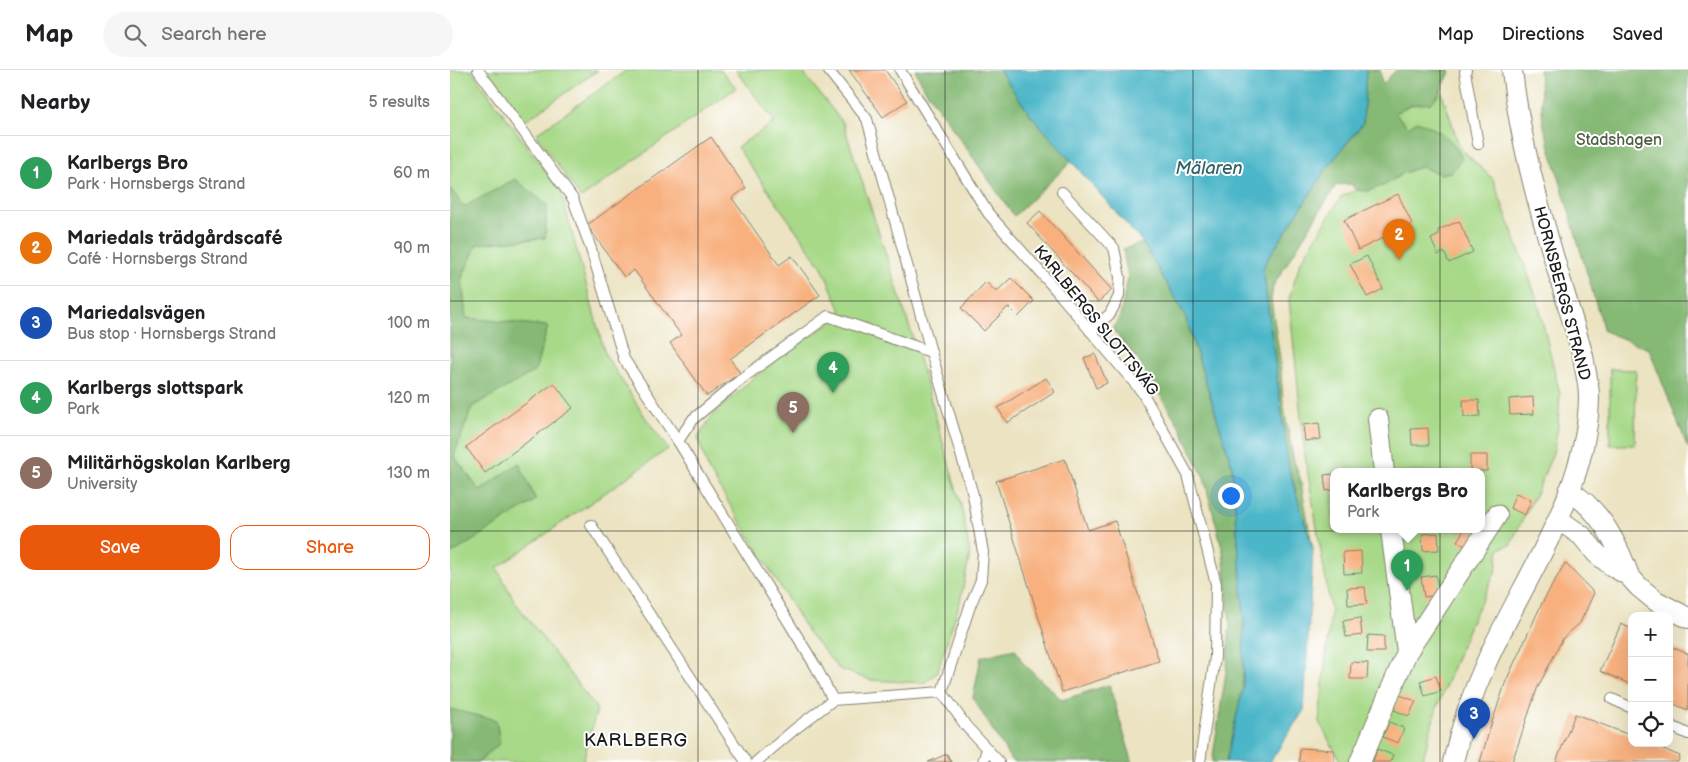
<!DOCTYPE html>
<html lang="en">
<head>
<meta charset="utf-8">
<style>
  body { margin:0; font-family:"Balsamiq Sans",sans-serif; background:#f6f6f6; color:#202124 }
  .controls { position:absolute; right:15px; bottom:15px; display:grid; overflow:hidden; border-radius:10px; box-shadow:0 5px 20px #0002 }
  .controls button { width:45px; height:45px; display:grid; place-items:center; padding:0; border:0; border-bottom:1px solid #e0e0e0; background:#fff; color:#202124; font:25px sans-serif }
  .you { position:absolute; left:780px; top:425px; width:18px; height:18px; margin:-12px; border:4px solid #fff; border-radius:50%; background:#1a73e8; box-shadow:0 0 0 8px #1a73e833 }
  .badge { display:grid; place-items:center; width:32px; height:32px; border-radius:50%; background:#ea580c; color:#fff; font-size:16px; font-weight:700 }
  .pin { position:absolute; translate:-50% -41px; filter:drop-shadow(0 1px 2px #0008) }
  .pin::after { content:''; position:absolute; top:26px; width:18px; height:15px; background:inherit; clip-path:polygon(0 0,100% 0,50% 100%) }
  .popup { position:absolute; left:880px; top:398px; width:155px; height:65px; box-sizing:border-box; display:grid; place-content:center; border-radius:10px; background:#fff; filter:drop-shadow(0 1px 4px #0005); font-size:16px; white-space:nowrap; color:#757577 }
  .popup b { font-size:19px; color:#202124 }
  .popup::after { content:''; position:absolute; left:50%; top:100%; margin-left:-10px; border:10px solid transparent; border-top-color:#fff }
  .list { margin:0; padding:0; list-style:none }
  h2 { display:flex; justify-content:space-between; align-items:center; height:65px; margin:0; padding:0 20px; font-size:21px }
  h2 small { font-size:16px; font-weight:400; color:#757577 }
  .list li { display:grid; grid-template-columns:32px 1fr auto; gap:15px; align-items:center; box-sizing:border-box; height:75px; padding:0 20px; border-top:1px solid #e0e0e0 }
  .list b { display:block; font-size:19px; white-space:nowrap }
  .list p { margin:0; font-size:16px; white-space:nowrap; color:#757577 }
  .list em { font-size:16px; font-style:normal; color:#757577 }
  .actions { display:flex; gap:10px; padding:15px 20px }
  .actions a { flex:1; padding:11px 0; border:1px solid #ea580c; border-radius:15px; text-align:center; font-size:18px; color:#ea580c }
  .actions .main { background:#ea580c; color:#fff }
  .icon { flex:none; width:28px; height:28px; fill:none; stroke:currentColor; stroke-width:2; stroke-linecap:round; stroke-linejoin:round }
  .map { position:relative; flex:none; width:1238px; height:692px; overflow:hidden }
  header { display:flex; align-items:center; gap:30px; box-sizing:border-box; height:70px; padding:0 25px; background:#fff; border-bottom:1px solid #e0e0e0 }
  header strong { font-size:24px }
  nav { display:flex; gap:28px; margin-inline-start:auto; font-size:18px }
  .search { width:350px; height:45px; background:#f6f6f6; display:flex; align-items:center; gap:12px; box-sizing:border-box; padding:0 18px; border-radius:28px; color:#757577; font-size:19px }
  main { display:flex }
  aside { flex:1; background:#fff }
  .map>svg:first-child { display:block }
  .green { fill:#a7d988; stroke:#627a52; fill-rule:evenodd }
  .forest { fill:#85b974; stroke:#506a48 }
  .water { fill:#4bb6c8; stroke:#346972 }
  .building { fill:#f8b07e }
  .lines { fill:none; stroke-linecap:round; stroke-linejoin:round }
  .service-casing { stroke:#84806e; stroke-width:12 }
  .minor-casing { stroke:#84806e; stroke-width:22 }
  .service { stroke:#fff; stroke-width:10 }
  .minor { stroke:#fff; stroke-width:20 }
  .grid { fill:none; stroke:#1c1c1c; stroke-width:1; stroke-opacity:0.55 }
  .labels { text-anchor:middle; stroke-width:4; stroke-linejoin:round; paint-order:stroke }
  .park-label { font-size:16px; fill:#4d5e42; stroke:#fff }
  .street-label { font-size:16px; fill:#1c1c1c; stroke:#fff }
  .water-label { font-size:18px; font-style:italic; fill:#316169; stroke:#fff }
  .neighbourhood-label { font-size:18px; letter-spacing:1px; fill:#1c1c1c; stroke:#fff }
</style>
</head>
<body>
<header>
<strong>Map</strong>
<div class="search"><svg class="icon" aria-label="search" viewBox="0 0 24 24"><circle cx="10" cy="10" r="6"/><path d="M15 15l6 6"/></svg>Search here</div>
<nav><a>Map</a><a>Directions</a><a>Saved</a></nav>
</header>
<main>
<aside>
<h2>Nearby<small>5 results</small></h2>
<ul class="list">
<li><span class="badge" style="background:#2e9e5b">1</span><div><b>Karlbergs Bro</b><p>Park · Hornsbergs Strand</p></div><em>60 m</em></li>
<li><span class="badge" style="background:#e8710a">2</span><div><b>Mariedals trädgårdscafé</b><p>Café · Hornsbergs Strand</p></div><em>90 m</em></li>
<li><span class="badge" style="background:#1a4fb4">3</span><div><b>Mariedalsvägen</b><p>Bus stop · Hornsbergs Strand</p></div><em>100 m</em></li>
<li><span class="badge" style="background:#2e9e5b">4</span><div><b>Karlbergs slottspark</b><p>Park</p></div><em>120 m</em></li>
<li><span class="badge" style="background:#8d6e63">5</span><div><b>Militärhögskolan Karlberg</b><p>University</p></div><em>130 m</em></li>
</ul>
<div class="actions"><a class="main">Save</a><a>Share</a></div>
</aside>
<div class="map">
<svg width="1238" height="692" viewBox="0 0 1238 692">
  <rect width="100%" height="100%" fill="#fff"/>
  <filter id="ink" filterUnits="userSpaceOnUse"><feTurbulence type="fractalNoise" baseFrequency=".02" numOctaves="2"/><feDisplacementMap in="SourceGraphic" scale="10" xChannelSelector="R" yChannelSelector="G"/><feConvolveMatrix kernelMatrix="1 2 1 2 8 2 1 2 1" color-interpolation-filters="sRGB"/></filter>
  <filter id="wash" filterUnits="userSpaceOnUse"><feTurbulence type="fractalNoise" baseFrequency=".0096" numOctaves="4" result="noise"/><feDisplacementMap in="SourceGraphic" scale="20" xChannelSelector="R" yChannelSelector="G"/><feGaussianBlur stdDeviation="1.12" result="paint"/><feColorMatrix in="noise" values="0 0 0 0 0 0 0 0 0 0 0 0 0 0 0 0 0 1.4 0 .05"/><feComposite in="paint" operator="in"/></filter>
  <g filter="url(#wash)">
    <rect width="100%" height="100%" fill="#ebe3c1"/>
    <path class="green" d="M0 0H21L111 122 155 284 195 347 218 379 47 498 65 532 147 639 133 692H0Z
      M33 0H148L72 53Z
      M177 0H271L286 18 131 128 86 64Z
      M286 0H351L393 53 461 261 512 439 520 484 510 532 487 603 474 613 420 610 389 599 358 562 258 399 248 368 261 347 313 299 381 252 391 241 372 197 287 77 325 52Z
      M959 0H1001L991 20 1010 78 1043 109 1087 229 1110 324 1108 357 1103 383 1088 419 1060 475 1049 479 1046 501 1019 557 986 640 972 692H891L869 652 881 541 855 386 839 229 850 193 891 127 906 120 932 41ZM883 402H1031V460H883Z
      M1160 299 1186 300 1185 375H1160Z"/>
    <path class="forest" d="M465 0H549L579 43 622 91 564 146 475 19Z
      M916 0H930L932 15 946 0H1001L988 26 981 33 960 35 945 43 958 57 967 51C989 60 1001 66 1012 89L1001 102 990 104 971 97 953 103 937 114 918 121 906 120 901 114 886 115 823 216 821 230 830 289 833 332 843 388 850 408 863 480 839 399 813 199 817 190 877 98 913 53Z
      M1089 0H1238V378L1199 279 1154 261 1093 53Z
      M65 109 97 135 95 168 27 174 12 208 16 248 98 256 85 301 22 337 4 386 30 421 69 393 86 430 0 485V118L14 137Z
      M693 173 735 245 782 396 794 549 793 618 776 692H762L777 596 780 552 773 481 754 408 730 357 688 290 662 259 670 246 678 208 673 179Z
      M565 579 573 593 612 630 659 615 682 690 681 692H564L561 690 523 628 531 587Z
      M0 639 46 650 50 673 29 692H0Z"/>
    <path class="water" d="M549 0H916L913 53 877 98 817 190 813 199 839 399 863 480 854 640 820 692H776L793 618 794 549 782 396 735 245 693 173 579 43Z"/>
    <g id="blocks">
      <path class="building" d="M399 0H435L457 31 433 47Z
        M261 67 296 118 282 128 329 195 342 186 370 225 280 289 290 303 257 326 220 273 231 265 184 200 174 207 137 155Z
        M948 124 962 154 908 180 894 150Z
        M590 141 662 220 648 232 577 153Z
        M1009 151 1023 182 999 193 994 182 988 185 981 169 989 165 988 160Z
        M917 186 933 219 917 227 900 194Z
        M561 208 584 231 568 247 558 237 534 261 511 238 536 212 546 222Z
        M645 284 657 313 646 318 634 288Z
        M596 308 605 322 557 353 548 338Z
        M104 313 123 338 35 403 16 377Z
        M1083 327 1084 344 1060 345 1059 329Z
        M1013 330H1029L1030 346 1014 347Z
        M869 353 871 369 855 371 853 355Z
        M978 358 979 375H962L961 359Z
        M1020 385H1037V401H1020Z
        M615 389 638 460 665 451 709 591 612 622 546 411Z
        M883 404V420L876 421 874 405Z
        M1066 423 1081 430 1075 445 1060 438Z
        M1014 460H1021L1030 466 1021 480 1007 471Z
        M988 463 989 480 973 481 972 464Z
        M911 481 912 503 894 504 893 482Z
        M1115 493 1144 523 1130 553 1113 568 1087 619 1062 692H1030L1041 655 1056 611 1092 533Z
        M986 505 989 525 974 527 971 507Z
        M915 517 917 534 898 535 897 518Z
        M910 548 912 565 896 567 893 551Z
        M1171 554 1182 559V615L1150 601Z
        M918 565 934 566V582H917Z
        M1219 576 1238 584V640L1219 632Z
        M901 592 918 593 917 609H900Z
        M986 606 991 621 975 626 970 611Z
        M950 625 966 631 959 646 944 640Z
        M1125 644 1182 666V673H1199L1230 686 1228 692H1106Z
        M939 652 954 658 948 673 933 667Z
        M850 678 884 680V692H849Z
        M927 679 943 685 940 692H923Z
        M497 684 501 692H478Z"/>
    </g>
  </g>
  <g filter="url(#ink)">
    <use href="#blocks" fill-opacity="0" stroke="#84806e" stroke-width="1"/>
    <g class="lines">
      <defs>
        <path id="service" d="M28 0 123 129 141 179 174 289 228 371
          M378 0 417 49 481 282 523 425 533 482 531 510 520 536 492 622
          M450 0 538 143 606 220 692 322 738 405 766 514 765 587 750 692
          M1016 0 1015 2 1028 74
          M612 122 664 178 670 207 669 226 660 244 640 261
          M481 282 378 246 294 307 243 349 228 371 366 597 383 630 492 622 516 656 549 692
          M141 455 296 692
          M1162 629 1182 638
          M1219 655 1238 664
          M306 692 345 659 383 630
          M533 692 537 679"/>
        <path id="minor" d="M928 349 934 402
          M1119 421C1149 438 1168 475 1179 506
          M1108 449 1132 466 1147 484 1162 496 1179 506 1189 517 1206 531 1238 548
          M941 460 957 582
          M910 692 957 582 1047 445
          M1003 692C1011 657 1022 624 1037 591 1074 508 1138 422 1139 327 1139 313 1135 300 1133 286 1106 192 1073 98 1062 0"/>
      </defs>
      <use href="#service" class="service-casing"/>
      <use href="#minor" class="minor-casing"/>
      <use href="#service" class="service"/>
      <use href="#minor" class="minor"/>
    </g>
  </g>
  <path class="grid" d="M248 0V692M495 0V692M743 0V692M990 0V692M0 231H1238M0 461H1238"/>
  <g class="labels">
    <g class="park-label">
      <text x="1169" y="75">Stadshagen</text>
    </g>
    <g class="street-label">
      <text transform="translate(1113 223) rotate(75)" y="6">HORNSBERGS STRAND</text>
      <text transform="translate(647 250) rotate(51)" y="6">KARLBERGS SLOTTSVÄG</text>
    </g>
    <g class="water-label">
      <text x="759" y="104">Mälaren</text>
    </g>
    <g class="neighbourhood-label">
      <text x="186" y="676">KARLBERG</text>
    </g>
  </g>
</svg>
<div class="controls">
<button>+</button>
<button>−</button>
<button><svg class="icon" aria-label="locate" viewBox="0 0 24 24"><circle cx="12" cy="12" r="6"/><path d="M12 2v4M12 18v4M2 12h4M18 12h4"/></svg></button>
</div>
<div class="you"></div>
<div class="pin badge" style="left:957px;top:521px;background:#2e9e5b">1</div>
<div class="popup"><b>Karlbergs Bro</b>Park</div>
<div class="pin badge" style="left:949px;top:190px;background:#e8710a">2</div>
<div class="pin badge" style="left:1024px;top:669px;background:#1a4fb4">3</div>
<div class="pin badge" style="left:383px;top:323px;background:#2e9e5b">4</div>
<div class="pin badge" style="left:343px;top:363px;background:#8d6e63">5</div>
</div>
</main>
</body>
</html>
